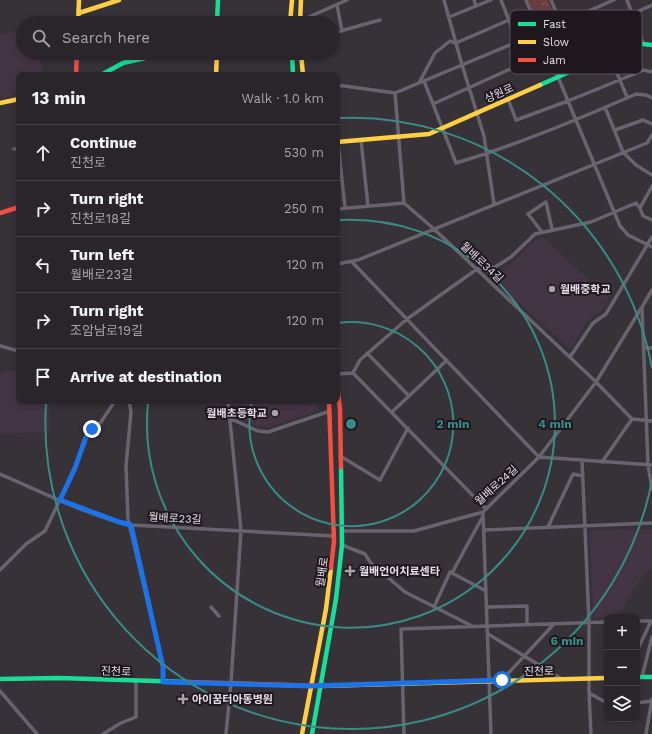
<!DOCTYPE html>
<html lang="en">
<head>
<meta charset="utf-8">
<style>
  body { margin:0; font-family:"Work Sans","Noto Sans KR",sans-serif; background:#312d32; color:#f1f3f6 }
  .controls { position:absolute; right:12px; bottom:12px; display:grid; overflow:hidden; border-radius:8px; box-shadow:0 2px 6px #0003 }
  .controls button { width:36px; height:36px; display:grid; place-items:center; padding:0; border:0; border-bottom:1px solid #454247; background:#29252a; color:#f1f3f6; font:20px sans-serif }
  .stop { position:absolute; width:12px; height:12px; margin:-9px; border:3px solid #1a73e8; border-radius:50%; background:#fff }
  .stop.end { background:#1a73e8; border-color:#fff; box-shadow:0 1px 4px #0008 }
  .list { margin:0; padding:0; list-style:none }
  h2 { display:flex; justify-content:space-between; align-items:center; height:52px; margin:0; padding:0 16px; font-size:17px }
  h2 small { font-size:13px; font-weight:400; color:#a5a5a8 }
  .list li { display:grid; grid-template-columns:26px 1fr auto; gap:12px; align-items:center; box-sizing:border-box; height:56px; padding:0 16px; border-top:1px solid #454247 }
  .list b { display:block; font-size:15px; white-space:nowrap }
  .list p { margin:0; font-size:13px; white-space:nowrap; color:#a5a5a8 }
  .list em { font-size:13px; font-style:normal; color:#a5a5a8 }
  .icon { flex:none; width:22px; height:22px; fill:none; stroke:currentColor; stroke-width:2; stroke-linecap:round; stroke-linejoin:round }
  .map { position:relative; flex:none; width:652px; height:734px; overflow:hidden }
  .search { position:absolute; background:#29252a; box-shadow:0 2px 6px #0003; left:16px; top:16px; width:324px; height:44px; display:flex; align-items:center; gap:10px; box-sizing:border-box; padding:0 14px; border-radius:22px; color:#a5a5a8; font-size:15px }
  .panel { position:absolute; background:#29252a; box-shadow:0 2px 6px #0003; left:16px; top:72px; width:324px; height:332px; border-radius:8px }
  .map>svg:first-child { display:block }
  .built { fill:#433444 }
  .park { fill:url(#park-crowns) }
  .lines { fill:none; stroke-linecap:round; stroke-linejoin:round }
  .street { stroke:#67636f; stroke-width:3.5 }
  .fast { stroke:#16e098; stroke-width:4.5 }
  .slow { stroke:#ffcf43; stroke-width:4.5 }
  .jam { stroke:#f24e42; stroke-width:4.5 }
  .route { stroke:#1a73e8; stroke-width:5 }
  .ring { fill:none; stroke:#3a8b86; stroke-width:2 }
  .poi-dot { fill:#a9a2aa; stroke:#1e181e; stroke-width:1.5 }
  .labels { text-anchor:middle; stroke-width:4; stroke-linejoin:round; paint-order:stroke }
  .street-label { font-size:11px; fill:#e7dfe8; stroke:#1e181e }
  .poi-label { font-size:11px; font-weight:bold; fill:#e7dfe8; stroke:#1e181e; text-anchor:start }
  .key { fill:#1e181e; stroke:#5a545b; stroke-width:1 }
  .key-label { font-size:11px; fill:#e7dfe8 }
  .centre { fill:#3a8b86; stroke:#1e181e; stroke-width:2 }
  .ring-label { font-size:12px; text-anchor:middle; font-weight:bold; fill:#3a8b86; stroke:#1e181e; stroke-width:4; stroke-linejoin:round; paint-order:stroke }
</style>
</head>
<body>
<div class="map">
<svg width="652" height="734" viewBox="0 0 652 734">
  <defs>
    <pattern id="park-crowns" width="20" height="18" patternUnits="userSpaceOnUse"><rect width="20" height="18" fill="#6b3d42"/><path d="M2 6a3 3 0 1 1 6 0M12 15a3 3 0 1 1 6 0" fill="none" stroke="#80595d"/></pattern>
  </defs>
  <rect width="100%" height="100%" fill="#373138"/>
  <path class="built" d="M23 29V53H38L44 75H19V94L0 99V35Z
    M542 237 609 298 601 312 589 320 570 349 494 280 534 241Z
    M19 356V401H50L49 432 0 434V374L18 369Z
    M236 401H306V405L318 404V411L269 427 257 426 237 415Z
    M652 529V568L644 574 617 617 593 618 590 530Z"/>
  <path class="park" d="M528 0H548L553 12 536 19Z"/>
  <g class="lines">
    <path class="street" d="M444 0 462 65 484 136 494 204
      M474 0 476 6
      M501 0 525 62
      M526 0 620 226 628 235 652 247
      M551 0 569 43
      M627 0 643 43
      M337 5 342 31
      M449 17 491 0
      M300 21 347 0
      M561 23 614 0
      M333 33 380 20
      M609 54 627 97
      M424 81 456 163C517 145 577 120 636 94L646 95 652 98
      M419 83 435 53 450 41 456 43 509 20
      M337 85 395 93 517 42
      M395 93 404 203
      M508 99 516 120 568 101 644 70 652 72
      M433 104 652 5
      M605 107 623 152 636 165 652 175
      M615 130 643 120 652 124
      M361 140 368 206
      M338 142 345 208
      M14 149H19
      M652 186 640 208 643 216 652 220
      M337 209 404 203 434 229 594 380 632 419
      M542 232 528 214 546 202 552 229
      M352 262 539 457 652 465
      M337 264 358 260 647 143 652 135
      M652 290 642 307 648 465 652 489
      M0 346 19 351
      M644 348H652
      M367 353 409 396
      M570 357 593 323 606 314 652 237
      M353 373 360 360 407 319 477 269 495 267 511 257 535 234 591 222 636 203 640 208
      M353 373 486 509
      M337 374 353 373
      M129 401 131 412 126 466 128 519 163 667V682
      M392 412 447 360
      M229 418 258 431 268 432 330 411
      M632 419 652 421
      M340 456 380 480 408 428
      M582 460 589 622V693L591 734
      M602 462 632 419
      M0 474C40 491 89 516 131 525L334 536
      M483 512 491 734
      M548 527 573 474 583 476
      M484 530 652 523
      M343 531H414L483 512 539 457 596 382 642 307
      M342 545 365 554 370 562 405 592 474 627
      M0 570 26 544 45 531 75 468 86 437 92 429 101 422 115 401
      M452 573 483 516
      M211 607 219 616
      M434 607 450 572 486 591
      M487 607 527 606V625
      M637 621H652
      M488 634 562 679
      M637 651 651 621
      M642 677 652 637
      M502 680 554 624
      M0 691 37 734
      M589 693 607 703
      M637 703 652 701
      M103 734 121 723 136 717V681
      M226 734 231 683 241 530 228 401
      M404 734 401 629 607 622
      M646 734 652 699"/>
    <path class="fast" d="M217 23 218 0
      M292 53 293 75
      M101 75 123 63 167 53
      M540 85 634 43 652 45
      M637 677H652
      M0 679 59 678 187 682
      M312 734 336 599 342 545 341 467"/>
    <path class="slow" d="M79 13 119 0
      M78 23 79 0
      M290 23 292 0
      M300 23 301 0
      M301 53 303 75
      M216 75 217 53
      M0 103 19 99
      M337 142 429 134 540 85
      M320 686 607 678
      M302 734 326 609 331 568"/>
    <path class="jam" d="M76 75 77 53
      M0 213 19 207
      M337 385 340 409 341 467
      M329 401 334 541 331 568
      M187 682 320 686"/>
  </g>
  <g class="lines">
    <path class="route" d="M92 429 86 437 75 468 60 500 119 522 131 525 163 667V682L311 686 502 680"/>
  </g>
  <g class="ring">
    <path d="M338 323A102 102 0 1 1 252 401"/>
    <path d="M339 220A204 204 0 1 1 148 403"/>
    <path d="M652 480A306 306 0 0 1 46 403M338 118A306 306 0 0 1 652 368"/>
  </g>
  <g class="poi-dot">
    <circle cx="552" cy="289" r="4"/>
    <circle cx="275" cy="413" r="4"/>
    <path d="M348 565h4v4h4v4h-4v4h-4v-4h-4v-4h4z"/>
    <path d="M181 693h4v4h4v4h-4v4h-4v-4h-4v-4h4z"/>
  </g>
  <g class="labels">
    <g class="street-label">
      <text transform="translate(499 93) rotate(-24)" y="4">상원로</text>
      <text transform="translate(482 262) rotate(43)" y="4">월배로34길</text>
      <text transform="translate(496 485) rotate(-42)" y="4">월배로24길</text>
      <text transform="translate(175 518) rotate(3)" y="4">월배로23길</text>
      <text transform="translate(322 572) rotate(-82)" y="4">월배로</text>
      <text transform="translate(116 671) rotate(2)" y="4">진천로</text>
      <text transform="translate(539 671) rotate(-1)" y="4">진천로</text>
    </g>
    <g class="poi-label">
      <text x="560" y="293">월배중학교</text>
      <text x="267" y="417" text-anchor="end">월배초등학교</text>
      <text x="359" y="575">월배언어치료센타</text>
      <text x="192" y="703">아이꿈터아동병원</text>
    </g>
  </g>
  <rect x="510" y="10" width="132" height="64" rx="6" class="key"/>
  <rect x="518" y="22" width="18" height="4" fill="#16e098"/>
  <rect x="518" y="40" width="18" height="4" fill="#ffcf43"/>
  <rect x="518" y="58" width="18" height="4" fill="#f24e42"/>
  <g class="key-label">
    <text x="543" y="28">Fast</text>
    <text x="543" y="46">Slow</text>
    <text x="543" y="64">Jam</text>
  </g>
  <circle cx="351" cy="424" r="6" class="centre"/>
  <g class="ring-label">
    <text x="453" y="428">2 min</text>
    <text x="555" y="428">4 min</text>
    <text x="567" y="645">6 min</text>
  </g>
</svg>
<div class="controls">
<button>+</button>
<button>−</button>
<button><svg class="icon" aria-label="layers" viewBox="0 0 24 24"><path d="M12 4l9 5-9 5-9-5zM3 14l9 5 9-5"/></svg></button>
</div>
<div class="stop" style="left:502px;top:680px"></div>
<div class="stop end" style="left:92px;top:429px"></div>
<div class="search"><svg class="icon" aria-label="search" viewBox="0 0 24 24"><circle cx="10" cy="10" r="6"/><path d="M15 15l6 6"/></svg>Search here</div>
<section class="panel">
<h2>13 min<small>Walk · 1.0 km</small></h2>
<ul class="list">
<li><svg class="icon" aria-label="ahead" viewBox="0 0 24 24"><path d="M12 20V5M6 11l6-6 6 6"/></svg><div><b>Continue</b><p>진천로</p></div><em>530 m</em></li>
<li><svg class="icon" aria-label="right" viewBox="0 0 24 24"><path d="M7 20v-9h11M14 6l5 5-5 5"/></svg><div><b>Turn right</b><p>진천로18길</p></div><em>250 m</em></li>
<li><svg class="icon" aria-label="left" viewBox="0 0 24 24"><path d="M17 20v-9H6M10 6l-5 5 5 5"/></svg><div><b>Turn left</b><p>월배로23길</p></div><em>120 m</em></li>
<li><svg class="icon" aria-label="right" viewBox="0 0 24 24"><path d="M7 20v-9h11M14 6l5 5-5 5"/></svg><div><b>Turn right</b><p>조암남로19길</p></div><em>120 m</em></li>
<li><svg class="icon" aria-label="arrive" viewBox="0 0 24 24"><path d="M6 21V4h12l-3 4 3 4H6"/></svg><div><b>Arrive at destination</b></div></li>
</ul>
</section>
</div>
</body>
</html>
